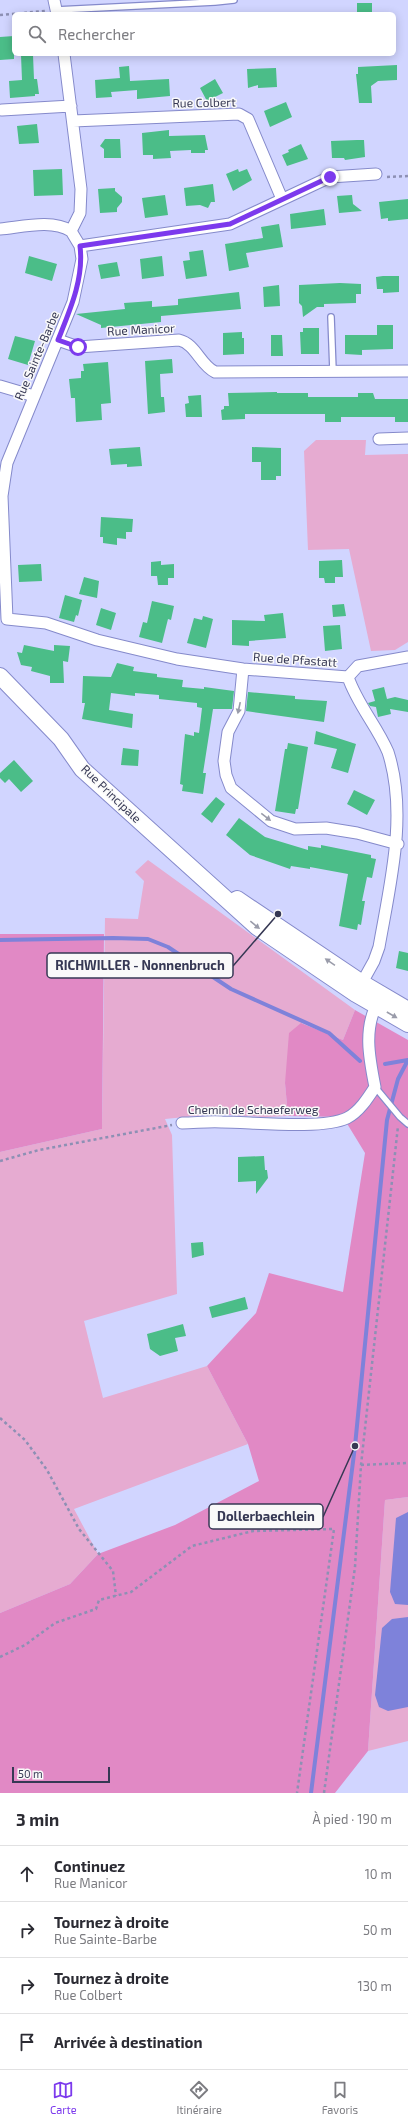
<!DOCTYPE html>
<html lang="fr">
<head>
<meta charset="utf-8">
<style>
  body { margin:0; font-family:"Exo 2",sans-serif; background:#f7f7f7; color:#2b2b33 }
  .scale { position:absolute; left:12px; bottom:10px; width:98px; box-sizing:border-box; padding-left:4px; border:2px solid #363854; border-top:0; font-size:11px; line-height:14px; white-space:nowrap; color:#363854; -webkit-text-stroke:3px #f9f9f9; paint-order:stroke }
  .stop { position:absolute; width:12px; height:12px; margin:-9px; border:3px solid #7c3aed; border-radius:50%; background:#fff }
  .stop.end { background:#7c3aed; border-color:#fff; box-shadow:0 1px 4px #0008 }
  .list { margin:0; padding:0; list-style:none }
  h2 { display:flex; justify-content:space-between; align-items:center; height:52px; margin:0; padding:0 16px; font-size:17px }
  h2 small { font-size:13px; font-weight:400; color:#7c7c81 }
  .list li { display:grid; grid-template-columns:26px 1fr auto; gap:12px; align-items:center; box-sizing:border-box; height:56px; padding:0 16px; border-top:1px solid #e1e1e2 }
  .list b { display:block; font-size:15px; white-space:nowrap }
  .list p { margin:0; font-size:13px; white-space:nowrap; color:#7c7c81 }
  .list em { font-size:13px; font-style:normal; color:#7c7c81 }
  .icon { flex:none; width:22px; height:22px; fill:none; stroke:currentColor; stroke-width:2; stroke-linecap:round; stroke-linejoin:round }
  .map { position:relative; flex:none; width:408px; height:1793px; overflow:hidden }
  .search { position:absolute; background:#fff; box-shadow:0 2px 10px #0003; left:12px; right:12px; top:12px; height:44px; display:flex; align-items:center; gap:10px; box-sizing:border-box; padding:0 14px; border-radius:6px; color:#7c7c81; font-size:15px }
  .sheet { height:276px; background:#fff }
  nav { display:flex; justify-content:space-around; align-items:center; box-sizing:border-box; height:56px; border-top:1px solid #e1e1e2; background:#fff; font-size:11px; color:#7c7c81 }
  nav a { display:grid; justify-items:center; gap:2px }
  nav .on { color:#7c3aed }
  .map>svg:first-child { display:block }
  .green { fill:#e6abd1 }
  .forest { fill:#e189c5 }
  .water { fill:#7e82da }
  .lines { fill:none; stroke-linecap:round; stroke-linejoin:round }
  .stream { stroke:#7e82da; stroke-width:4 }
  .building { fill:#4bbd88 }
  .lane-casing { stroke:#858acb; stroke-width:8 }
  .street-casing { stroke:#858acb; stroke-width:13 }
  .secondary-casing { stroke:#858acb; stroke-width:18 }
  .path { stroke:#8d90b4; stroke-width:2.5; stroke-dasharray:3 3; stroke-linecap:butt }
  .lane { stroke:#fff; stroke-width:5.5 }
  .street { stroke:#fff; stroke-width:11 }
  .secondary { stroke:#fff; stroke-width:16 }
  .oneway { fill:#9a9caa }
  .route { stroke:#7c3aed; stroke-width:5 }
  .labels { text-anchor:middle; stroke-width:3; stroke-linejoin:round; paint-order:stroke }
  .street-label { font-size:12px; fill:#363854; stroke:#f9f9f9 }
  .leader { fill:none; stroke:#363854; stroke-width:1.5 }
  .callout-dot { fill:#363854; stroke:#f9f9f9; stroke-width:1.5 }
  .callout { fill:#f9f9f9; stroke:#363854; stroke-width:1.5 }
  .callout-label { font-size:13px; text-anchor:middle; font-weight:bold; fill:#363854 }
</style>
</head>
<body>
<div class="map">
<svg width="408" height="1793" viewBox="0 0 408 1793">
  <rect width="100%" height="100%" fill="#d1d5ff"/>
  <path class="green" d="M316 440H366L365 455 408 454V642L395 650 371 651 349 549 308 550 304 451Z
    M148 860 355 1010 343 1040 302 1023 285 1083 288 1116 265 1117 215 1114 165 1119 172 1135 177 1294 84 1321 103 1398 207 1366 248 1444 74 1509 98 1554 70 1584 0 1613V1152L102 1129 105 918 138 919 144 881 135 872Z
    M408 1497V1741L368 1751 385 1500Z"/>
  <path class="forest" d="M0 934H104L102 1129 0 1152Z
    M355 1010 408 1040V1497L385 1500 368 1751 335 1793H0V1613L70 1584 98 1554 175 1525 259 1481 248 1444 207 1366 256 1313 269 1273 343 1292 365 1153 343 1117 288 1116 285 1083 289 1033 301 1023 343 1040Z"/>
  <path class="water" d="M408 1512V1605L395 1604 390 1592 396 1518Z
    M408 1617V1707L388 1711 379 1707 375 1695 382 1628 392 1619Z"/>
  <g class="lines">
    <path class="stream" d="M0 940 113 938 148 939 168 947 231 989 329 1033 360 1061
      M385 1064 408 1060
      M311 1793 355 1446 387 1120 398 1079 408 1060"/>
  </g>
  <path class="building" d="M357 3H372V14H357Z
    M14 36V59L0 60V37Z
    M21 55H33L34 79H37L39 94H35V96L10 98 9 81 22 80Z
    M397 65V80L378 81 371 86 372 103H359L356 74H358V67Z
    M129 66 130 81 169 79 170 96 137 99V90L111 92 112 97 96 98 95 80 120 78 119 67Z
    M276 68 277 87 258 88V85L248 88 247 69Z
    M215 79 223 93 207 101 200 88Z
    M286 102 292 117 270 127 264 111Z
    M37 124 39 143 19 144 17 126Z
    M169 130V136L205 135 208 150H205V153H191V150L170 151 171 158 153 159V155H143L142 133Z
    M105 139H120L121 158H104V149L100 146Z
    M357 140H364L365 157 345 160 344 158H332L331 141Z
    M301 144 308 159 287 166 282 155 289 152 288 150Z
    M62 169 63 195 34 196 33 170Z
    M238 169 239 172 247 169 252 180 233 191 226 174Z
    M213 184 215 202H211L208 208 200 205 186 206 184 188Z
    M115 188V191L122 197V202L117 208V212L100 213 98 189Z
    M165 195 168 215 145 218 142 198Z
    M352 195 353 204 362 211 339 213 337 196Z
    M408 199V219L388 221V218L381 219 379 202Z
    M324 209 326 225 291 229 290 214Z
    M279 224 283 247 246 253 249 267 229 271 225 244 263 238 261 227Z
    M203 250 207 276 186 279 183 261 190 260 189 252Z
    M29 256 57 264 52 281 25 273Z
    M162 256 164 276 142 279 140 259Z
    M117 262 120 276 101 279 98 265Z
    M383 276H399V292L383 293V289H377L376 277Z
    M340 283 361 284V294H356V303L324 304V307H317L303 317 302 306 299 303V285Z
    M279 285 280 306 264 307 263 287Z
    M239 292 241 309 161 316V322L101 328V325L76 314 125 309 124 303 152 301V307L178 305V299Z
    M377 325H393V349L362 350V355L345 354V335H377Z
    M303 328H319V354H301L300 332H303Z
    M242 332V338H244V354L223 355V333Z
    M271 335H282L283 356H271Z
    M15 336 35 341 28 365 8 359Z
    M172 359 173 373 160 374 161 397H164L165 412 148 414 145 361Z
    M108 362 111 403 101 404 102 420 76 422 75 398H71L69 379 81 378V371H84L83 364Z
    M277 392V393H308V397H358V393H373L375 399H408V422H395V417H341V422H325V414H245V419L222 420 221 410 224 409V406H229L228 393Z
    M201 395 202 417H186L185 404 189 403 188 396Z
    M140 447 142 466 127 467V464L111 465 109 449Z
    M252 447 281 448V476H276V480H261V462H252Z
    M101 517 133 519 132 532H126V539L117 538V545L103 543V537H100Z
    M342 560 343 577H335V583H325L324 578H319V561Z
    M161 561V565L174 564V578H168V585H158L157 576H151V562Z
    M41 564 42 581 19 582 18 565Z
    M84 577 99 581 97 598 79 594Z
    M65 595 82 600 78 616 76 615 74 622 59 618Z
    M152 601 174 606 171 620 168 619 162 643 139 637 143 622 147 623Z
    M344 604 346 616 333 617 332 605Z
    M101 608 116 613 111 630 96 625Z
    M283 613 286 638 249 641V646L232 645V620L265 621 264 615Z
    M203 616 213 619 206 648 187 643 194 618 202 620Z
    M340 625 342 649 325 651 323 626Z
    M24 645 54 651V645L70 646 68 662 63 661 64 683H50V676L31 671 32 667 21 665 17 652 22 653Z
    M117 663 134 667 133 671 157 674V677L183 680 182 687 204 689V687L234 691 232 709H213L203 773H206L203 794 182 791 183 785 180 784 185 734 194 736V732L199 733 202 708 197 707V703L159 699V695L135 693V696L111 693 109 710 133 714 132 728 82 719 85 703H82L83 676 111 677Z
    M384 687 387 699 395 697 408 700V712L390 709 391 714 378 717 376 707 370 706 368 703 375 701 372 690Z
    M248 692 295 696V699L327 701 324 722 246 711Z
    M316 731 356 744 348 773 331 768 337 749 314 744Z
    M288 743 308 747 298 809H296L295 814 275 811 285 749H287Z
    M123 748 139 750 138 766 121 765Z
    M14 760 33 781 21 792 9 779 5 783 0 778V773Z
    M354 790 375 800 367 815 347 804Z
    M216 797 225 804 212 823 201 814Z
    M239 818 265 837 308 850V846L321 848V845L371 855V858L376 859 372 878 367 877 362 901H365L361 925 358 924 357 930 339 926 348 874 310 867V869L291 866 290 869 250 855 226 835Z
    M399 951 408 953V971L396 968Z
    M264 1156 265 1170H267L268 1178 256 1194V1181L238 1182V1157Z
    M203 1242 204 1255 192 1258 191 1243Z
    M245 1297 248 1309 212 1318 209 1307Z
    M183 1324 186 1336 175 1338 178 1351 160 1356 150 1349 147 1334Z"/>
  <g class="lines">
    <defs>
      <path id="lane" d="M215 0V2L234 0
        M56 10 215 2
        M331 317 333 371
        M375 1087 400 1117 408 1124"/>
      <path id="street" d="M54 0 57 14
        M64 54 81 189 80 213 71 231 80 246 82 259 73 302 7 463 2 496 7 619 46 623 97 640 177 659 243 669 348 677
        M2 110 71 106
        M73 121 239 114 248 119 282 199
        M0 229C22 227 52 219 71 231
        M80 246 230 224 330 177 376 174
        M58 340 78 347 179 340C196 344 200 365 215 372L408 371
        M0 386 34 396
        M379 439 408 438
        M243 669 239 711 228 732 224 761 226 775 231 788 271 821 295 829 326 828 357 833 398 844
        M348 677C357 704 377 726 388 752 408 814 390 884 379 947L374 961 359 988
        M348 677 358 666 408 657
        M182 1123C195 1123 209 1121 222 1122 251 1122 322 1130 347 1118 359 1112 368 1098 375 1087 369 1057 363 1027 379 1000"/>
      <path id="secondary" d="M0 676 61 739 82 769 257 927 356 994 408 1024
        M237 899 362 983 408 1010"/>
    </defs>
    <use href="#lane" class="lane-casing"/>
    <use href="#street" class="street-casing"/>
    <use href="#secondary" class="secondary-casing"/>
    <path class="path" d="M0 15 45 11
      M387 177 408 176
      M0 1161 39 1150 172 1125
      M0 1418 25 1440 47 1470 79 1529 113 1571 116 1596
      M361 1465 408 1463
      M0 1657 25 1645 55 1623 96 1609 99 1600 131 1592 192 1546 253 1531 334 1529 297 1793
      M324 1793 355 1567 361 1465 398 1126"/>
    <use href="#lane" class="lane"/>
    <use href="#street" class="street"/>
    <use href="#secondary" class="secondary"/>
  </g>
  <defs><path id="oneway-solid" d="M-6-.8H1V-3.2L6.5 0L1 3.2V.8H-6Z"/></defs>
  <g class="oneway">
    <use href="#oneway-solid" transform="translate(239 708) rotate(102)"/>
    <use href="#oneway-solid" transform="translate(266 817) rotate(38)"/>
    <use href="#oneway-solid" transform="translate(255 925) rotate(39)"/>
    <use href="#oneway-solid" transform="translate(330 962) rotate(-146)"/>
    <use href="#oneway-solid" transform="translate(392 1015) rotate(30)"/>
  </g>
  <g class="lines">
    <path class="route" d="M78 347 58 340C70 310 84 279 80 246L230 224 330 177"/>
  </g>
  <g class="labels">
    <g class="street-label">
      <text transform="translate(204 103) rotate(-1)" y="4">Rue Colbert</text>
      <text transform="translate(141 330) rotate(-3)" y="4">Rue Manicor</text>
      <text transform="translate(37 356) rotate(-67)" y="4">Rue Sainte-Barbe</text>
      <text transform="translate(295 660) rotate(4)" y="4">Rue de Pfastatt</text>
      <text transform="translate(111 794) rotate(44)" y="4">Rue Principale</text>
      <text x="253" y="1114">Chemin de Schaeferweg</text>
    </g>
  </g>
  <path class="leader" d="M278 914L233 966M355 1446L323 1517"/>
  <g class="callout-dot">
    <circle cx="278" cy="914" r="4"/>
    <circle cx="355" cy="1446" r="4"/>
  </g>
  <g class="callout">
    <rect x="47" y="953" width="186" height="25" rx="4"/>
    <rect x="209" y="1504" width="114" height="25" rx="4"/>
  </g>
  <g class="callout-label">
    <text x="140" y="970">RICHWILLER - Nonnenbruch</text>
    <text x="266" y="1521">Dollerbaechlein</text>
  </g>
</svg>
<div class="scale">50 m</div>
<div class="stop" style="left:78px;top:347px"></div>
<div class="stop end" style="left:330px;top:177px"></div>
<div class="search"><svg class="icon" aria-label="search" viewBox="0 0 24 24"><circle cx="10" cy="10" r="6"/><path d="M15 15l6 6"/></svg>Rechercher</div>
</div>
<section class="sheet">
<h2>3 min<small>À pied · 190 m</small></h2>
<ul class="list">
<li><svg class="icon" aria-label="ahead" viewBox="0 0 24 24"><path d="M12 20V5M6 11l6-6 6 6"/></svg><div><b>Continuez</b><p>Rue Manicor</p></div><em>10 m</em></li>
<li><svg class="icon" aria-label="right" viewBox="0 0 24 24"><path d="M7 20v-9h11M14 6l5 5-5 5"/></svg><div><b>Tournez à droite</b><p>Rue Sainte-Barbe</p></div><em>50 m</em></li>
<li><svg class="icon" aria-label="right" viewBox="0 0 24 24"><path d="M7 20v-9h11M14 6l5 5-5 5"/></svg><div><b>Tournez à droite</b><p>Rue Colbert</p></div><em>130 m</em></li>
<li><svg class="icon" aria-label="arrive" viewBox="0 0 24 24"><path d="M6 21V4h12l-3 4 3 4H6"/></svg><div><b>Arrivée à destination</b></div></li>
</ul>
</section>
<nav>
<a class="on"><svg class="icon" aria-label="map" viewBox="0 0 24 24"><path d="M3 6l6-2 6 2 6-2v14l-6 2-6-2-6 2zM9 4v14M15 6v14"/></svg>Carte</a>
<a><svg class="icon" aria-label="directions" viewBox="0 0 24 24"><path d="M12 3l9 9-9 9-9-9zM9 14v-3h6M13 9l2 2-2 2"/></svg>Itinéraire</a>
<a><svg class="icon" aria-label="saved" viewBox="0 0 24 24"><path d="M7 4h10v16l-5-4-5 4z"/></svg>Favoris</a>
</nav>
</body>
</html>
